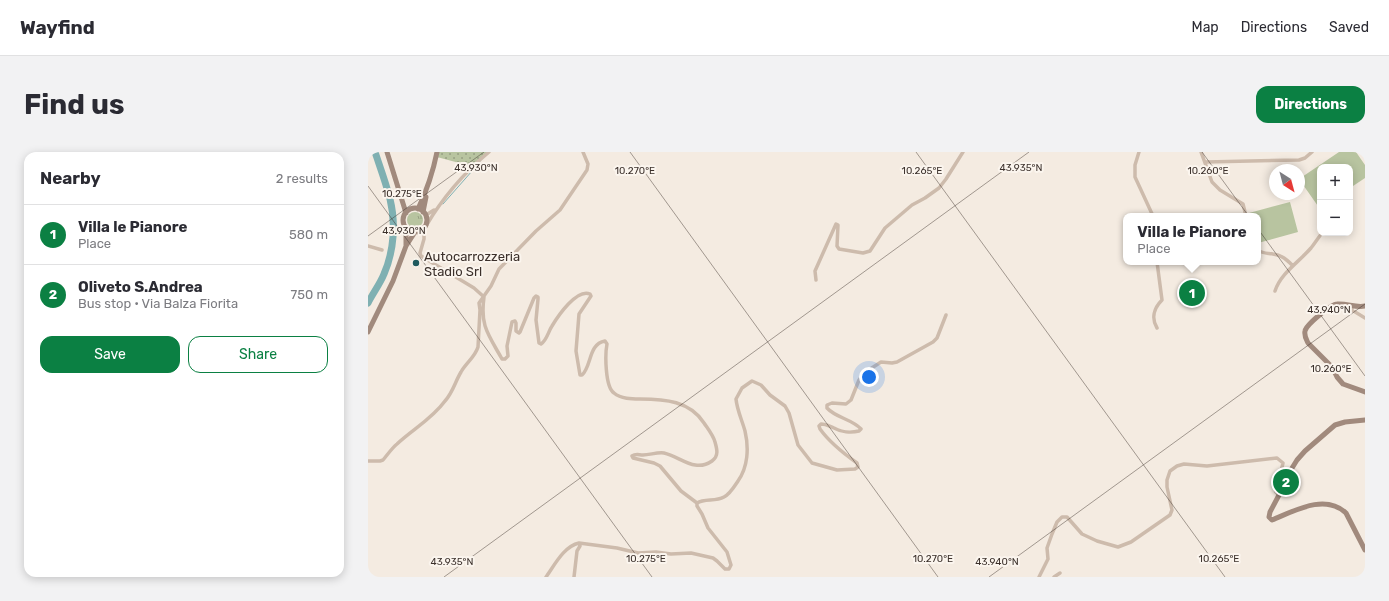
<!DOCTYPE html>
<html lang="en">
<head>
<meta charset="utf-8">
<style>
  body { margin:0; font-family:Rubik,sans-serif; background:#f2f2f3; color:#2b2b33 }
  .controls { position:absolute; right:12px; top:12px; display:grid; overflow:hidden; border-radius:8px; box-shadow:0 2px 10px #0003 }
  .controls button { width:36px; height:36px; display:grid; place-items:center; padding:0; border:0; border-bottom:1px solid #e1e1e2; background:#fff; color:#2b2b33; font:20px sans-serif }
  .compass { position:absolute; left:901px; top:12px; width:36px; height:36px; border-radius:50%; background:#fff; box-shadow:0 2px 10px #0003; rotate:144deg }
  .you { position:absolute; left:501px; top:225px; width:14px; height:14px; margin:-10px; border:3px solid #fff; border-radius:50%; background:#1a73e8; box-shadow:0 0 0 6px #1a73e833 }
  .badge { display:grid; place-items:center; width:26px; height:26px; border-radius:50%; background:#0b8043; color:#fff; font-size:13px; font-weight:700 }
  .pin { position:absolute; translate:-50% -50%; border:2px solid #fff; box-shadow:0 1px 4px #0006 }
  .popup { position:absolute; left:755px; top:61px; width:138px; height:52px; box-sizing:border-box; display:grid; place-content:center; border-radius:8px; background:#fff; filter:drop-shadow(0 1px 3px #0005); font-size:13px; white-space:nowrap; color:#7c7c81 }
  .popup b { font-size:15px; color:#2b2b33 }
  .popup::after { content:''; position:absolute; left:50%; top:100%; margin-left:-8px; border:8px solid transparent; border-top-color:#fff }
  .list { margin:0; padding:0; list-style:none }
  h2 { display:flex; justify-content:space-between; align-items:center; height:52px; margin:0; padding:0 16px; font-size:17px }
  h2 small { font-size:13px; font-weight:400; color:#7c7c81 }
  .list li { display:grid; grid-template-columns:26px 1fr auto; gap:12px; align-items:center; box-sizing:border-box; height:60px; padding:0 16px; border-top:1px solid #e1e1e2 }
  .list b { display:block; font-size:15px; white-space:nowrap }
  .list p { margin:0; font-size:13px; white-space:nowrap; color:#7c7c81 }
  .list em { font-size:13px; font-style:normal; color:#7c7c81 }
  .actions { display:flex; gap:8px; padding:12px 16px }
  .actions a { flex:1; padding:9px 0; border:1px solid #0b8043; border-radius:12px; text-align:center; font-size:14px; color:#0b8043 }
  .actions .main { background:#0b8043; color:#fff }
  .map { position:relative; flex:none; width:997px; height:425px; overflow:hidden; border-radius:12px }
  header { display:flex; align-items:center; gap:24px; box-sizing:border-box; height:56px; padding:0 20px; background:#fff; border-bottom:1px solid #e1e1e2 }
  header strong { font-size:19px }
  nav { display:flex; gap:22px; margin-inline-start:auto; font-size:14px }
  .intro { display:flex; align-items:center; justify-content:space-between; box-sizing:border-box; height:96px; padding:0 24px }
  h1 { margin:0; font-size:28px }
  .button { padding:10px 18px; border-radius:12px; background:#0b8043; color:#fff; font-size:14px; font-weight:700 }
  main { display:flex; gap:24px; padding:0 24px }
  aside { flex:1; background:#fff; border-radius:12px; box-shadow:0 2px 10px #0003 }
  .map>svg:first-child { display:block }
  .grass { fill:url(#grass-tufts) }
  .park { fill:url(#park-dots) }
  .garden { fill:#b8c4a0 }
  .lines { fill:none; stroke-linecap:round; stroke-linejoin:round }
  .stream { stroke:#7fb0b2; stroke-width:1 }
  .river { stroke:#7fb0b2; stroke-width:7 }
  .street { stroke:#cdbbac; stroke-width:3.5 }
  .secondary { stroke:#a18a7d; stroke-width:5 }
  .ticks { fill:none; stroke:#3b302b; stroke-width:1; stroke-opacity:0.45 }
  .poi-dot { fill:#1f5a5e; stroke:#fbf5ee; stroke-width:1.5 }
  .labels { text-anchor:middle; stroke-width:4; stroke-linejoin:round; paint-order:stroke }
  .poi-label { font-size:13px; fill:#3b302b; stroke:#fbf5ee; text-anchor:start }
  .ticks-label { font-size:10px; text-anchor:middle; fill:#3b302b; stroke:#fbf5ee; stroke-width:4; stroke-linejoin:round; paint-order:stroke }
</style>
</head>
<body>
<header>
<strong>Wayfind</strong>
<nav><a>Map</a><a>Directions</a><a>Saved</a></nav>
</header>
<div class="intro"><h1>Find us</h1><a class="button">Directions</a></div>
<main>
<aside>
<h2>Nearby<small>2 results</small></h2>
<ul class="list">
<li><span class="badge">1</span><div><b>Villa le Pianore</b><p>Place</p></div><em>580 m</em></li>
<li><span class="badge">2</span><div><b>Oliveto S.Andrea</b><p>Bus stop · Via Balza Fiorita</p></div><em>750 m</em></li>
</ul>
<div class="actions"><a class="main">Save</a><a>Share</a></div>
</aside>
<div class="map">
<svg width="997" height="425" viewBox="0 0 997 425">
  <defs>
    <pattern id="grass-tufts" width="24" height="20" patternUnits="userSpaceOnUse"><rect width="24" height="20" fill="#b8c4a0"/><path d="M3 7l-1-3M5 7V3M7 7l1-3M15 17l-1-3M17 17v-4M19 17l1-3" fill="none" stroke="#97a083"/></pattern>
    <pattern id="park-dots" width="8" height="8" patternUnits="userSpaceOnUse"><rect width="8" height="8" fill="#b8c4a0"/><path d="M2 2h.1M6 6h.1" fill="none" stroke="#97a083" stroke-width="1.8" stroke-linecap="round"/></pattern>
  </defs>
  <rect width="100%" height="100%" fill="#f4ebe1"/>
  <path class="grass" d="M39 68a8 8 0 1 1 16 0a8 8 0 1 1-16 0Z"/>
  <path class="park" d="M70 0H119L106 15 69 5Z"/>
  <path class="garden" d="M971 0H988L997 13V26L982 36V15H952V57L931 27Z
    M922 50 930 80 890 91V64H881V61Z"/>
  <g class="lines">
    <path class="stream" d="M75 52 112 10"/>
    <path class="river" d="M0 151C5 141 12 132 16 122 26 99 28 71 22 47 18 31 12 15 7 0"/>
    <path class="street" d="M771 0 767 13V25L785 64
      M833 0 844 30 852 38 875 52 878 64
      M838 10 931 8 937 6 944 0
      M58 63 66 58
      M58 74C74 47 97 20 121 0
      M56 76V87L52 101 53 104 106 136 116 145
      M0 94 14 98
      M890 98C895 102 900 101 905 102 914 103 919 108 924 113
      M448 128 447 119 468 72 470 73 469 94 471 97 495 101 502 99 517 76 544 53 557 46 571 36 578 27 595 0
      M907 139C913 121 931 110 943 96 947 91 950 86 954 81
      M116 145C112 174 120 182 134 207H137L140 204 139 194 144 170 147 169 148 171V179L151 181 152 180 166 146 168 144 170 145V147L168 168 171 191 173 192C179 188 180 180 184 174 190 164 209 136 222 142L223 144 211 162 208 199 212 223H214C224 214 220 192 237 189L239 192C237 202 237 235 246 241 253 247 264 247 272 247 297 247 322 249 336 271 340 277 345 283 347 290 349 297 351 304 344 309 327 321 313 305 296 301 289 300 282 303 275 303 271 303 268 301 264 304L265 306 286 311 292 314 313 339 329 351
      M984 154V158L997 166
      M789 176C783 166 786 156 794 148L789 110
      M0 309H12L15 308C20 302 24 296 29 292 45 277 64 267 77 249 85 240 87 230 93 220 98 211 107 205 110 195L112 158 111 151 123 134 131 117 168 79 192 58 219 18 220 12 215 0
      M329 351C337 346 347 350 356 345 362 342 366 335 370 329 380 315 381 296 377 279 374 268 369 258 368 247L374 236 384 229 393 233 402 243 417 254 421 261 430 293 444 311 469 318 487 317 490 315 489 311C475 301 462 291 452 277L451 274 453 272C458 272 461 274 466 276 473 280 483 281 491 279L493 277C484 267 468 266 459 256V253L464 251 478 252 483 248 491 228 496 221 513 210 524 211 529 210 565 190 569 186 578 163
      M178 425C186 414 196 394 211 391L249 396 270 401 288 400 303 402 323 401 345 406 349 409 357 417H361L363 413 359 400 340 376 334 362 329 354V351
      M206 425 209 399 212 394 211 391
      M671 425 680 407 679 396 684 382 689 370 694 365H699L714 382 729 389 750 395 763 390 802 363 804 358 799 335V328L802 319 809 314 816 312 839 314 909 306 915 311 908 340 911 343
      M686 425 692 421"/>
    <path class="secondary" d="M19 0 38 61
      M35 68a12 12 0 1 1 24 0a12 12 0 1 1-24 0Z
      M50 57C59 38 65 20 69 0
      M55 60 58 45
      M38 76V93
      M997 154C987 156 979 151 969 152 963 152 938 173 937 179 936 184 938 187 940 191L964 215 969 225 975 232 997 240
      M0 180 25 129 38 94 47 80
      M997 268 977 270 967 273 937 299 929 308 921 321 911 343 902 360 901 365 904 368C926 359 957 341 978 361L997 398"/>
  </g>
  <path class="ticks" d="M262 0 570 425M548 0 857 425M834 0 997 224M0 34 284 425M0 84 116 0M76 425 661 0M621 425 997 152"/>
  <circle class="poi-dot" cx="48" cy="111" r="4"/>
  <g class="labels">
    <g class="poi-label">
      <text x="56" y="109">Autocarrozzeria<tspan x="56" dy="15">Stadio Srl</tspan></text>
    </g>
  </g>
  <g class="ticks-label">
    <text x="108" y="19">43.930°N</text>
    <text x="653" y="19">43.935°N</text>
    <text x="267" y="22">10.270°E</text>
    <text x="554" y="22">10.265°E</text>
    <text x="840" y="22">10.260°E</text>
    <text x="34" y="45">10.275°E</text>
    <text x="36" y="82">43.930°N</text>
    <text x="961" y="161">43.940°N</text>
    <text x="963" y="220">10.260°E</text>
    <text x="278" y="410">10.275°E</text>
    <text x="565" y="410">10.270°E</text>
    <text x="851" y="410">10.265°E</text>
    <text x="84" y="413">43.935°N</text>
    <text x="629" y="413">43.940°N</text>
  </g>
</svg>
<div class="controls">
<button>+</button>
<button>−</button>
</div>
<svg class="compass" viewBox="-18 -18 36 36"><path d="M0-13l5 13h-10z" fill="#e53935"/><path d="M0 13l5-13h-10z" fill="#7c7c81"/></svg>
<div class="you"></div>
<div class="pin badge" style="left:824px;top:141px">1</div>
<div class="popup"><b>Villa le Pianore</b>Place</div>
<div class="pin badge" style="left:918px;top:330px">2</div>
</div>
</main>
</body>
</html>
